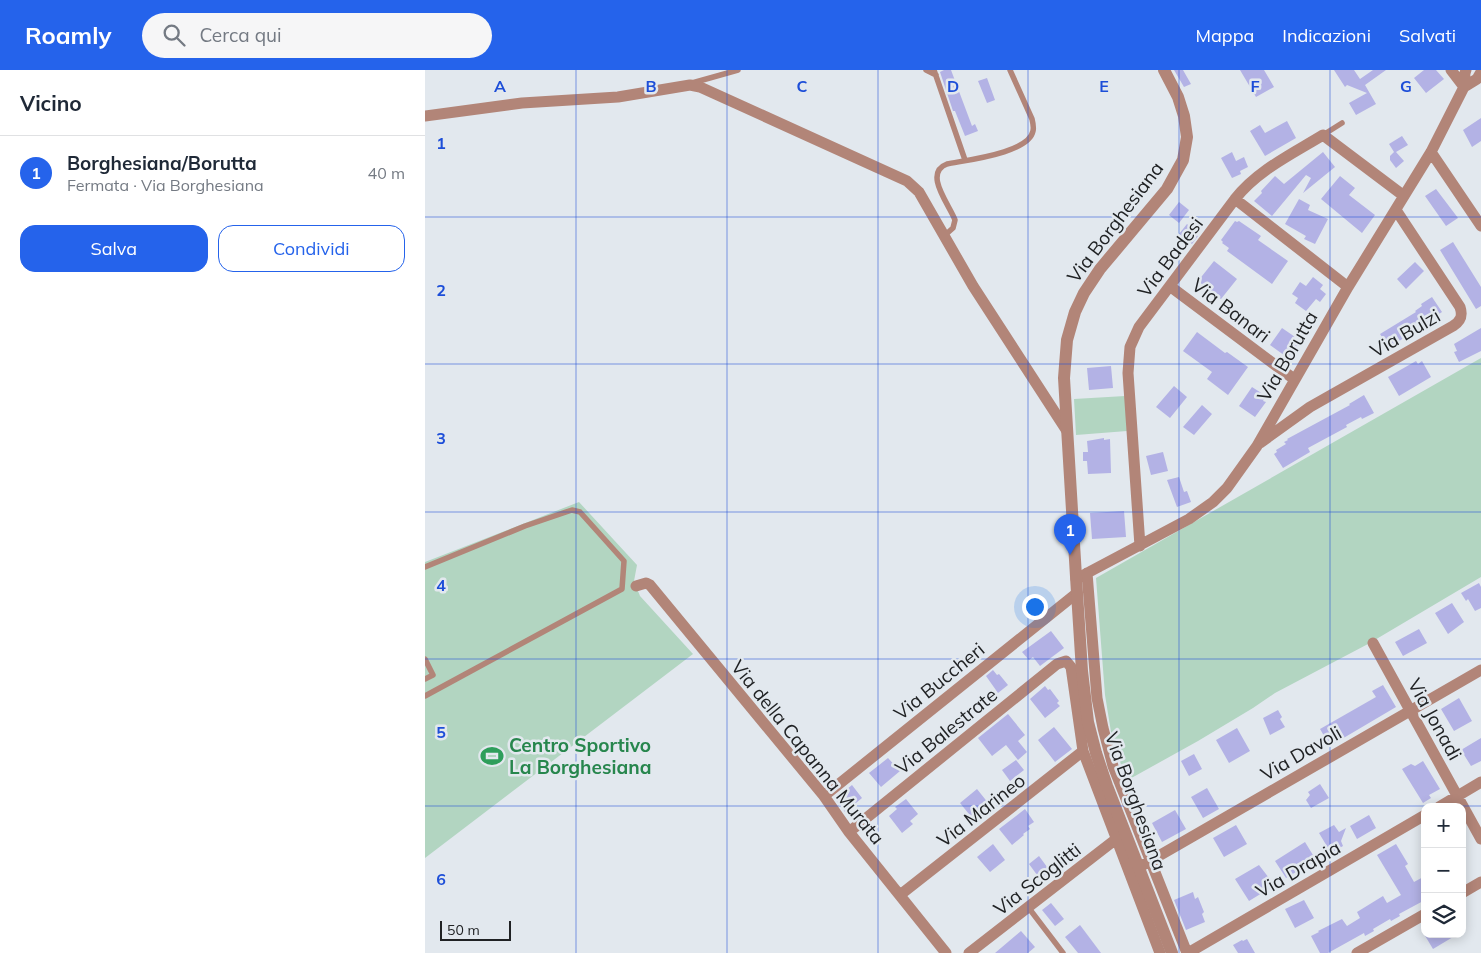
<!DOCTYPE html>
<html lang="it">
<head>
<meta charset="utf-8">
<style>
  body { margin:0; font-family:Mulish,sans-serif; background:#f6f6f7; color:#1f2937 }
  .controls { position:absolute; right:15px; bottom:15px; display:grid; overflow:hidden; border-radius:10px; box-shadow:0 2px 12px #0003 }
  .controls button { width:45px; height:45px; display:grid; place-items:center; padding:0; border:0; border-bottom:1px solid #e0e1e3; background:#fff; color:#1f2937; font:25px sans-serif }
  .scale { position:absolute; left:15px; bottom:12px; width:71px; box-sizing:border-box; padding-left:5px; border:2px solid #202224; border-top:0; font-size:14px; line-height:18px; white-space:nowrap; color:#202224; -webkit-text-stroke:4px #e2e8ee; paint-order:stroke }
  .you { position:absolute; left:609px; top:536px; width:18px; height:18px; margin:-12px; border:4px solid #fff; border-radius:50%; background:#1a73e8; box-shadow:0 0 0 8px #1a73e833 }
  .badge { display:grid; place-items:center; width:32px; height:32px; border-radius:50%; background:#2563eb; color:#fff; font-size:16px; font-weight:700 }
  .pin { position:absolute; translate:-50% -41px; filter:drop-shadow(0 1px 2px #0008) }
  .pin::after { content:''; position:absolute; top:26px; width:18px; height:15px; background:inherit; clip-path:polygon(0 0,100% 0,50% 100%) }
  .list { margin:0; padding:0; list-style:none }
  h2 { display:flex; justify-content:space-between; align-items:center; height:65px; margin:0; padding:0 20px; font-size:21px }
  h2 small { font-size:16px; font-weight:400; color:#747a83 }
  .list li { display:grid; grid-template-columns:32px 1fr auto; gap:15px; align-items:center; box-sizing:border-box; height:75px; padding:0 20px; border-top:1px solid #e0e1e3 }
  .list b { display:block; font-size:19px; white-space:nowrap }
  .list p { margin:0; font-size:16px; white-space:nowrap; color:#747a83 }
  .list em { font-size:16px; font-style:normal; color:#747a83 }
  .actions { display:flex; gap:10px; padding:15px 20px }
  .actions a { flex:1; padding:11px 0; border:1px solid #2563eb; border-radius:15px; text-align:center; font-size:18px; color:#2563eb }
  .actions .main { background:#2563eb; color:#fff }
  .icon { flex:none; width:28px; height:28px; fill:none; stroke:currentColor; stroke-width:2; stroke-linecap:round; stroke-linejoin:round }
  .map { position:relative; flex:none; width:1056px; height:883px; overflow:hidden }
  header { display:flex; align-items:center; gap:30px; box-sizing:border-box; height:70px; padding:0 25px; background:#2563eb; color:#fff }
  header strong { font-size:24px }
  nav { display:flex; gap:28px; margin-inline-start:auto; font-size:18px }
  .search { width:350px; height:45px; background:#f6f6f7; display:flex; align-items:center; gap:12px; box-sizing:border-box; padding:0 18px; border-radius:28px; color:#747a83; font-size:19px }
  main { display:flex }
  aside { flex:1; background:#fff }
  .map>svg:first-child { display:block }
  .green { fill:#b2d5c1 }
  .building { fill:#b3b2e5 }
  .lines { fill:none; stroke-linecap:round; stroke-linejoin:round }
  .service { stroke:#b28578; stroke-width:5.5 }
  .minor { stroke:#b28578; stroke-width:11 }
  .tertiary { stroke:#b28578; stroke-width:12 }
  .grid { fill:none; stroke:#1d4ed8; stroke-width:1; stroke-opacity:0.55 }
  .labels { text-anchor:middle; stroke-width:5; stroke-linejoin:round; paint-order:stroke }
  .street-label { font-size:19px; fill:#202224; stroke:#e2e8ee }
  .leisure-label { font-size:19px; font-weight:bold; fill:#27864d; stroke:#e2e8ee; text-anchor:start }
  .grid-label { font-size:16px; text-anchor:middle; font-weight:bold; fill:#1d4ed8; stroke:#e2e8ee; stroke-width:5; stroke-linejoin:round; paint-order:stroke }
</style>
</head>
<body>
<header>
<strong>Roamly</strong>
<div class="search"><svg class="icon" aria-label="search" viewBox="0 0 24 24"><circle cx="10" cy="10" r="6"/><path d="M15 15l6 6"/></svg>Cerca qui</div>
<nav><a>Mappa</a><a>Indicazioni</a><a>Salvati</a></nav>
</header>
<main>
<aside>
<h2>Vicino<small></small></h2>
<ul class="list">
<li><span class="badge">1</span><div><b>Borghesiana/Borutta</b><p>Fermata · Via Borghesiana</p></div><em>40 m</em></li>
</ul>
<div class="actions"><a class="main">Salva</a><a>Condividi</a></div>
</aside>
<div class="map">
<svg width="1056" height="883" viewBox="0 0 1056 883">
  <rect width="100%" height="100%" fill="#e2e8ee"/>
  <path class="green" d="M1056 288V507L943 574 850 623 828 638 773 671 701 711 686 662 680 625 671 508Z
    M700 326 702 361 651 365 649 329Z
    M154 432 212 495 209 511 215 526 268 584 0 788V492Z"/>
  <path class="building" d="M519 0H526L547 56 550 54 553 61 540 66 530 41H528L515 2Z
    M749 0H758L766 14 759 17Z
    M815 0H839L849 17 831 27Z
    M909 0H929L935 9 948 0H961L940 15 951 34 931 45 924 33 942 23 922 15 920 17Z
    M999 0H1011L1019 9 1001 23 989 8Z
    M562 8 570 30 562 33 553 11Z
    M1056 48V71L1047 77 1038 60Z
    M862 51 871 68 840 86 825 61 835 55 840 63Z
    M977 66 983 75 971 82 979 91 971 98 965 90V86L969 82 964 74Z
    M807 82 811 91 819 87 823 97 815 101 816 104 807 108 796 88Z
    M898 82 910 97 878 123 886 108 881 105 847 146 829 131 837 123 836 121 850 106 859 114Z
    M915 106 930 118 924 125 950 145 937 163 896 129Z
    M1011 119 1033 148 1021 156 1000 126Z
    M874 129 885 135 883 140 903 149 890 174 879 169 881 166 860 154Z
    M754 132 764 140 754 153 744 145Z
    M810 151 812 152 814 151 836 166 833 170 863 191 847 214 802 181 804 178 797 173 798 172 796 170Z
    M762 154 772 163 771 165 773 166 767 174 754 164Z
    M1028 172 1056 217V236L1051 239 1015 180Z
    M789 191 812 209 796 229 773 211Z
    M990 192 999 201 981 219 972 209Z
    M888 207 898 215 895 219 901 224 895 232 891 229 881 241 870 233 873 228 867 224 875 212 881 216Z
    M1007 227 1017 242 964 278 955 264 991 242 990 241 997 236 996 234Z
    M857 258 876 271 863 288 845 275Z
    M1056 258V281L1034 292 1029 282 1032 281 1029 274Z
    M772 262 800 283 802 282 823 297 803 325 782 309 787 302 758 281Z
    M991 291 993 294 997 291 1006 307 974 326 963 307Z
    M686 296 688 318 664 320 662 298Z
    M749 316 762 327 745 348 731 337Z
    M827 317 841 326 838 331 841 332 830 347 814 336Z
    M939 325 949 343 937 349 936 347 921 355 922 357 883 378 885 382 858 398 849 384 852 382 851 380 861 374 859 372 863 370 862 369 925 335 924 334Z
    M777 335 787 344 769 365 758 357Z
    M679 368V370L685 369 686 403 663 404 662 391H658V382H663L662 371Z
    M738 382 743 401 726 405 721 386Z
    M754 407 759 422 762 421 766 432 752 437 742 410Z
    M699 441 701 467 667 469 665 443Z
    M1054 513 1056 517V538L1050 541 1043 529 1041 531 1036 523Z
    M1027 533 1039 552 1023 564 1010 543Z
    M994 559 1002 573 978 586 970 572Z
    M626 561 639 578 615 596 608 587 604 590 597 582Z
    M568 600 572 605 574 604 583 615 573 623 561 606Z
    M958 615 971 637 905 676 895 659 951 627 947 621Z
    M620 616 623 620 625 619 634 631 632 633 635 636 620 648 605 629Z
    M1034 628 1047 651 1029 661 1016 639Z
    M853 640 857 647 855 649 860 657 845 665 838 648Z
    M583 644 600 665 593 671 602 682 593 690 581 675 567 686 553 668Z
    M629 657 647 679 630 692 613 670Z
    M812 658 825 681 804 693 791 670Z
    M1056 668V691L1046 696 1036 680Z
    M769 684 777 699 764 706 756 691Z
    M463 688 475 701 456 717 444 703Z
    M591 690 599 700 585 711 577 700Z
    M998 691 1015 719 1004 725 1006 728 998 733 977 699 986 694 990 696Z
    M895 714 904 728 886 738 881 730 885 725 883 722Z
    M427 715 437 728 420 742 410 729Z
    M782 718 794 739 778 748 766 727Z
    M552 719 564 734 560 737 561 738 548 749 535 733Z
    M481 729 493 744 485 751 488 754 477 763 464 746 472 739 470 737Z
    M600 739 609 752 603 756 605 759 598 764 599 765 587 775 574 759Z
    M750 740 761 759 737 772 727 753Z
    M944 745 951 758 932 769 925 756Z
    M811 755 822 774 799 787 788 768Z
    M909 755 914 762 921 758 916 771 918 776 906 783 894 763Z
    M880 772 891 790 861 808 850 791Z
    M568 774 580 790 565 802 552 787Z
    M971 774 983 794 980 796 989 812 1000 806V830L974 844 975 846 966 851 965 849 948 859 949 861 940 866 939 863 903 883H895L886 866 894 862 893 861 917 849 922 856 935 848 932 842 958 826 962 833 976 825 952 785Z
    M614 786 625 801 615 809 604 794Z
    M834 795 844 808 842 809 847 817 824 831 810 809Z
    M768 822 770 829 773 827 779 842 777 844 780 852 761 860 749 830Z
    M879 830 889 848 870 858 860 839Z
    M626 833 639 849 630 856 617 840Z
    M655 855 676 883H653L640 867Z
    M596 861 610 877 603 883H570Z
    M999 864H1033L1008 879Z
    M822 869 830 883H813L808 875 817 870 818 871Z"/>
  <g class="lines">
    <path class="service" d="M501 0 511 5
      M509 0 540 90
      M267 13 313 0
      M898 65 917 53
      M519 166 528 158 530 150C524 134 498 103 522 94 541 90 604 83 608 61 609 57 608 53 607 49L585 0
      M0 497 100 456 147 440 155 442 199 491 197 519 0 626
      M0 589 8 605 0 609
      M603 837 638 883"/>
    <path class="minor" d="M1026 0 1039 17
      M1039 17 1040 3 1041 0
      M0 46 97 33 193 27 265 15 275 17 482 111 494 122 548 216 642 361
      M1006 82 1056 156
      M810 129 923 217
      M746 217 869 309
      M835 373 885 337 1028 256C1036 251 1038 246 1035 237L971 140
      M715 476 703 303 705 277 714 257 810 129C833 100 867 84 898 65L979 126
      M662 503 672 628 678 658 688 696 762 883
      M651 509 764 449 788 432 802 418 832 376 923 217 1006 82 1039 17 1052 9 1056 2
      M211 516 221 513 225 515 399 726 424 762 521 883
      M948 573 1056 769
      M399 726 652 523
      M1014 737 1056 712
      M424 762 632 594 641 591 646 597 658 681 735 883
      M718 795 1056 600
      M1037 823 1056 812
      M475 825 658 681
      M544 883 695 766
      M763 883 1000 745
      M932 883 1000 844"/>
    <path class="tertiary" d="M739 0 753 27 759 46 762 67 758 90 742 119 675 199 659 223 650 242 642 270 639 308 652 523 657 601 663 652 671 683 682 716 747 883"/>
  </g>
  <path class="grid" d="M151 0V883M302 0V883M453 0V883M603 0V883M754 0V883M905 0V883M0 147H1056M0 294H1056M0 442H1056M0 589H1056M0 736H1056"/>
  <defs>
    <symbol id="stadium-bare" viewBox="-9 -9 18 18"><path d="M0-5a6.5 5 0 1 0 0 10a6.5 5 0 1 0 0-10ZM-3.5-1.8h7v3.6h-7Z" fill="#2e9e5b" stroke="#e2e8ee" stroke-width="2.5" paint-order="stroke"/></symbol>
  </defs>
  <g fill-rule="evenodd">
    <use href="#stadium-bare" x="51" y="670" width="32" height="32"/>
  </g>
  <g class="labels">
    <g class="street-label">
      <text transform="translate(690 152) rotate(-53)" y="7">Via Borghesiana</text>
      <text transform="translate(745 187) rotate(-53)" y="7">Via Badesi</text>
      <text transform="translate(806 240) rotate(37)" y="7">Via Banari</text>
      <text transform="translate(980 263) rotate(-30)" y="7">Via Bulzi</text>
      <text transform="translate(862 286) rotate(-60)" y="7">Via Borutta</text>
      <text transform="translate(514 611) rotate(-39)" y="7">Via Buccheri</text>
      <text transform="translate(1010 649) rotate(61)" y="7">Via Jonadi</text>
      <text transform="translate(521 661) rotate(-39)" y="7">Via Balestrate</text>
      <text transform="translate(383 682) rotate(51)" y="7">Via della Capanna Murata</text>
      <text transform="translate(876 683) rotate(-30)" y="7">Via Davoli</text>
      <text transform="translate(711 731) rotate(70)" y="7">Via Borghesiana</text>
      <text transform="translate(556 740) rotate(-38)" y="7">Via Marineo</text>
      <text transform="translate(873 799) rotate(-30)" y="7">Via Drapia</text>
      <text transform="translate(612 809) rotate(-38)" y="7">Via Scoglitti</text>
    </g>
    <g class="leisure-label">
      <text x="84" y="682">Centro Sportivo<tspan x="84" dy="22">La Borghesiana</tspan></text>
    </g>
  </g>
  <g class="grid-label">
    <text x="75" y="22">A</text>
    <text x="226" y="22">B</text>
    <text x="377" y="22">C</text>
    <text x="528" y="22">D</text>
    <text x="679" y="22">E</text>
    <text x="830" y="22">F</text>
    <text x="981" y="22">G</text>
    <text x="16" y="79">1</text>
    <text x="16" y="226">2</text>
    <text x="16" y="374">3</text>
    <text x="16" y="521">4</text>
    <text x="16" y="668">5</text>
    <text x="16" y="815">6</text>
  </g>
</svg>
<div class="controls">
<button>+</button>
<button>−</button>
<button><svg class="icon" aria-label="layers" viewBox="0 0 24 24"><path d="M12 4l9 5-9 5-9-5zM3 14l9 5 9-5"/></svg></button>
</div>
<div class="scale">50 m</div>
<div class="you"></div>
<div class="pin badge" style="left:645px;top:485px">1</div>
</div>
</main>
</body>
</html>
